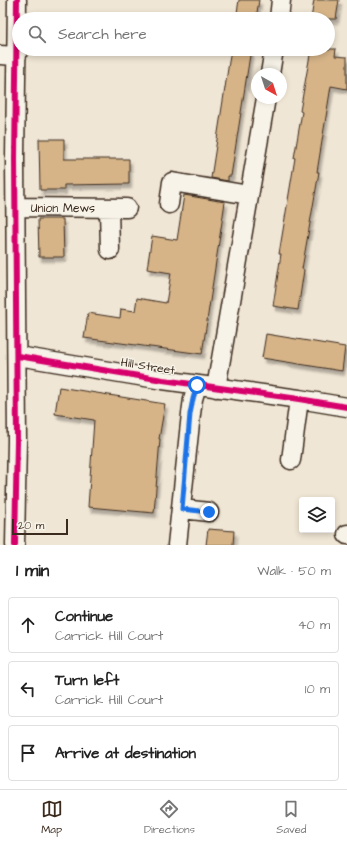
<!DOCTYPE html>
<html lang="en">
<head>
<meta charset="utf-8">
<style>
  body { margin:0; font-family:"Architects Daughter",sans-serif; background:#f6f6f6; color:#222 }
  .controls { position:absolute; right:12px; bottom:12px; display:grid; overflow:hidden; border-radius:4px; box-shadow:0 2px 6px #0003 }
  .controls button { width:36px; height:36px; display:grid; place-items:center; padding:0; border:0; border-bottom:1px solid #e0e0e0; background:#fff; color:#222; font:20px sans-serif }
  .compass { position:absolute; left:251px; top:68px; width:36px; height:36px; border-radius:50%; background:#fff; box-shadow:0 2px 6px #0003; rotate:141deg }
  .scale { position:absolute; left:12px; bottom:10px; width:56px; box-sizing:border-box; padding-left:4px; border:2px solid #3b2a1e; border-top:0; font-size:11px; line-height:14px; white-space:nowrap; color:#3b2a1e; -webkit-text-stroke:3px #f7f3e8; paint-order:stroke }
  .stop { position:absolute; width:12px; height:12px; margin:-9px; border:3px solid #1a73e8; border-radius:50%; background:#fff }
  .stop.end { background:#1a73e8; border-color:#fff; box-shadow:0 1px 4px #0008 }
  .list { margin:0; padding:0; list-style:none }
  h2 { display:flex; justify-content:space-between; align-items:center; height:52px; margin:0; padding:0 16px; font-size:17px }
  h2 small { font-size:13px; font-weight:400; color:#767676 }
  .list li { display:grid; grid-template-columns:26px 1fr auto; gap:12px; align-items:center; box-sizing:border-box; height:56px; margin:0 8px 8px; padding:0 8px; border:1px solid #e0e0e0; border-radius:4px }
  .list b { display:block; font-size:15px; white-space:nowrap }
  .list p { margin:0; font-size:13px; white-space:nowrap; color:#767676 }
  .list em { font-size:13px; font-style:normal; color:#767676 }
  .icon { flex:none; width:22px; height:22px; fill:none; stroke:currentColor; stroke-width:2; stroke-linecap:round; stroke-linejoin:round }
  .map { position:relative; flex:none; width:347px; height:545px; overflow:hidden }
  .search { position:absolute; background:#fff; box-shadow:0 2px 6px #0003; left:12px; right:12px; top:12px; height:44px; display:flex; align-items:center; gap:10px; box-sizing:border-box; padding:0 14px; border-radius:22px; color:#767676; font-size:15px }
  .sheet { height:244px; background:#fff }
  nav { display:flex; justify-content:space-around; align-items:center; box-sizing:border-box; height:56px; border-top:1px solid #e0e0e0; background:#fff; font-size:11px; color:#767676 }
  nav a { display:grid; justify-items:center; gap:2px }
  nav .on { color:#3b2a1e }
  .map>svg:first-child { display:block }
  .building { fill:#d6b488; stroke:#3b2a1e; filter:url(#shadow) }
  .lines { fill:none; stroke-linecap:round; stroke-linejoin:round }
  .minor-casing { stroke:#3b2a1e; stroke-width:21 }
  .minor { stroke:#f7f3e8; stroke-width:18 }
  .cycleway-casing { stroke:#f7f3e8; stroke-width:8 }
  .cycleway { stroke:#d6006c; stroke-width:6 }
  .route { stroke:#1a73e8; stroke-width:5 }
  .labels { text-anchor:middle; stroke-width:3; stroke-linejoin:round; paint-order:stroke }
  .street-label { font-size:12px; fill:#3b2a1e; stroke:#f7f3e8 }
</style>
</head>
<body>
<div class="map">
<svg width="347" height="545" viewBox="0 0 347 545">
  <defs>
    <filter id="shadow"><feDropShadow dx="2.5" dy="4.5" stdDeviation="1" flood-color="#0004"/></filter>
  </defs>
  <rect width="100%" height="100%" fill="#f0e6d5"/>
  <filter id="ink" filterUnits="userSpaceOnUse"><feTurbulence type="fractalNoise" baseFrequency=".025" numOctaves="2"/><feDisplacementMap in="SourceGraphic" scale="8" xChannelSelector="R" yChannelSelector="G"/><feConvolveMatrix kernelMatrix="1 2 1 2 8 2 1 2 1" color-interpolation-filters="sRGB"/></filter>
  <g filter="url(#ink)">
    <path class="building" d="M239 0H259L256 19H236Z
      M314 0H339L336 19H311Z
      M231 49H251L231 176H228V181L211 178Z
      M311 49H336L335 56 347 57V89L331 86 317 172H319L302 269 304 270 298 310 273 306 281 254H279L295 158H294L302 112 300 111 303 94Z
      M39 139H64V159H129V184L64 185V190H40Z
      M184 195 225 202 202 354 84 338 88 313 120 318 121 309 135 311 137 298 166 303 171 273 147 269 152 236 177 240Z
      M38 219H63L64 257H39Z
      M266 334 345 347 342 371 262 358Z
      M59 387 165 404 159 439H160L154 513 88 507 94 420 55 414Z
      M208 529 234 531 233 545H206Z"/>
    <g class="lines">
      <defs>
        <path id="minor" d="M279 19 281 0
          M0 55 17 56
          M270 74 274 49
          M169 204 172 182 249 195
          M16 207 127 208
          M109 208 110 250
          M18 356 163 380 299 399 347 407
          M216 388 266 98
          M291 460 299 399
          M182 509 209 512
          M347 534V535
          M15 545 17 441 15 158 17 0
          M177 545 191 414 193 399 197 385"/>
      </defs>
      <use href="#minor" class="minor-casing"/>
      <use href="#minor" class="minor"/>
      <defs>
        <path id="cycleway" d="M18 356 163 380 299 399 347 407
          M15 545 17 441 15 158 17 0"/>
      </defs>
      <use href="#cycleway" class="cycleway-casing"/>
      <use href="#cycleway" class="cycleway"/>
    </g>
  </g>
  <g class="lines" filter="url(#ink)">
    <path class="route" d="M197 385 193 399 190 414 182 509 209 512"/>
  </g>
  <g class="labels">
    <g class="street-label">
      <text x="63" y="212">Union Mews</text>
      <text transform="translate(148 366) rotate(9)" y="4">Hill Street</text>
    </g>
  </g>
</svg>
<div class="controls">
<button><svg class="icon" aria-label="layers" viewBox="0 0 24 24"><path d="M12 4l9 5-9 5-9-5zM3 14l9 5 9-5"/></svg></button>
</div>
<svg class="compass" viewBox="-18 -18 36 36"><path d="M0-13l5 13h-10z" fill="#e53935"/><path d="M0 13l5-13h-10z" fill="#767676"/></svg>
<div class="scale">20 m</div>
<div class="stop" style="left:197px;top:385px"></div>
<div class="stop end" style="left:209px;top:512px"></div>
<div class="search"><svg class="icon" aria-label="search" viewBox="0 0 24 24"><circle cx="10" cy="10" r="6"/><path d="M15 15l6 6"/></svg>Search here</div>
</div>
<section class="sheet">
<h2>1 min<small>Walk · 50 m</small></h2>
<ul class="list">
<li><svg class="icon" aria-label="ahead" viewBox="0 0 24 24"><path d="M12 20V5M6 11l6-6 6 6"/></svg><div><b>Continue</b><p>Carrick Hill Court</p></div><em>40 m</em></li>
<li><svg class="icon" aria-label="left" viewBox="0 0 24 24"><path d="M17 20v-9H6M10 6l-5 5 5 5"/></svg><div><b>Turn left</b><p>Carrick Hill Court</p></div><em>10 m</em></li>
<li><svg class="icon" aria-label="arrive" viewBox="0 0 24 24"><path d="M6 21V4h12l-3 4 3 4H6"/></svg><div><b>Arrive at destination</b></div></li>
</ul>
</section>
<nav>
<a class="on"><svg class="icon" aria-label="map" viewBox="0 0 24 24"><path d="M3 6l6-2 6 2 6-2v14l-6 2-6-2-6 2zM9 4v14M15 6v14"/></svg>Map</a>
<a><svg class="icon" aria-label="directions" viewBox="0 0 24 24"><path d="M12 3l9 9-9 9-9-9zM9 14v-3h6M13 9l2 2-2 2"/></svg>Directions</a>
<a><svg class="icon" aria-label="saved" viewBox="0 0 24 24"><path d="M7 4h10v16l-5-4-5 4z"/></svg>Saved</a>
</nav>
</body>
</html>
